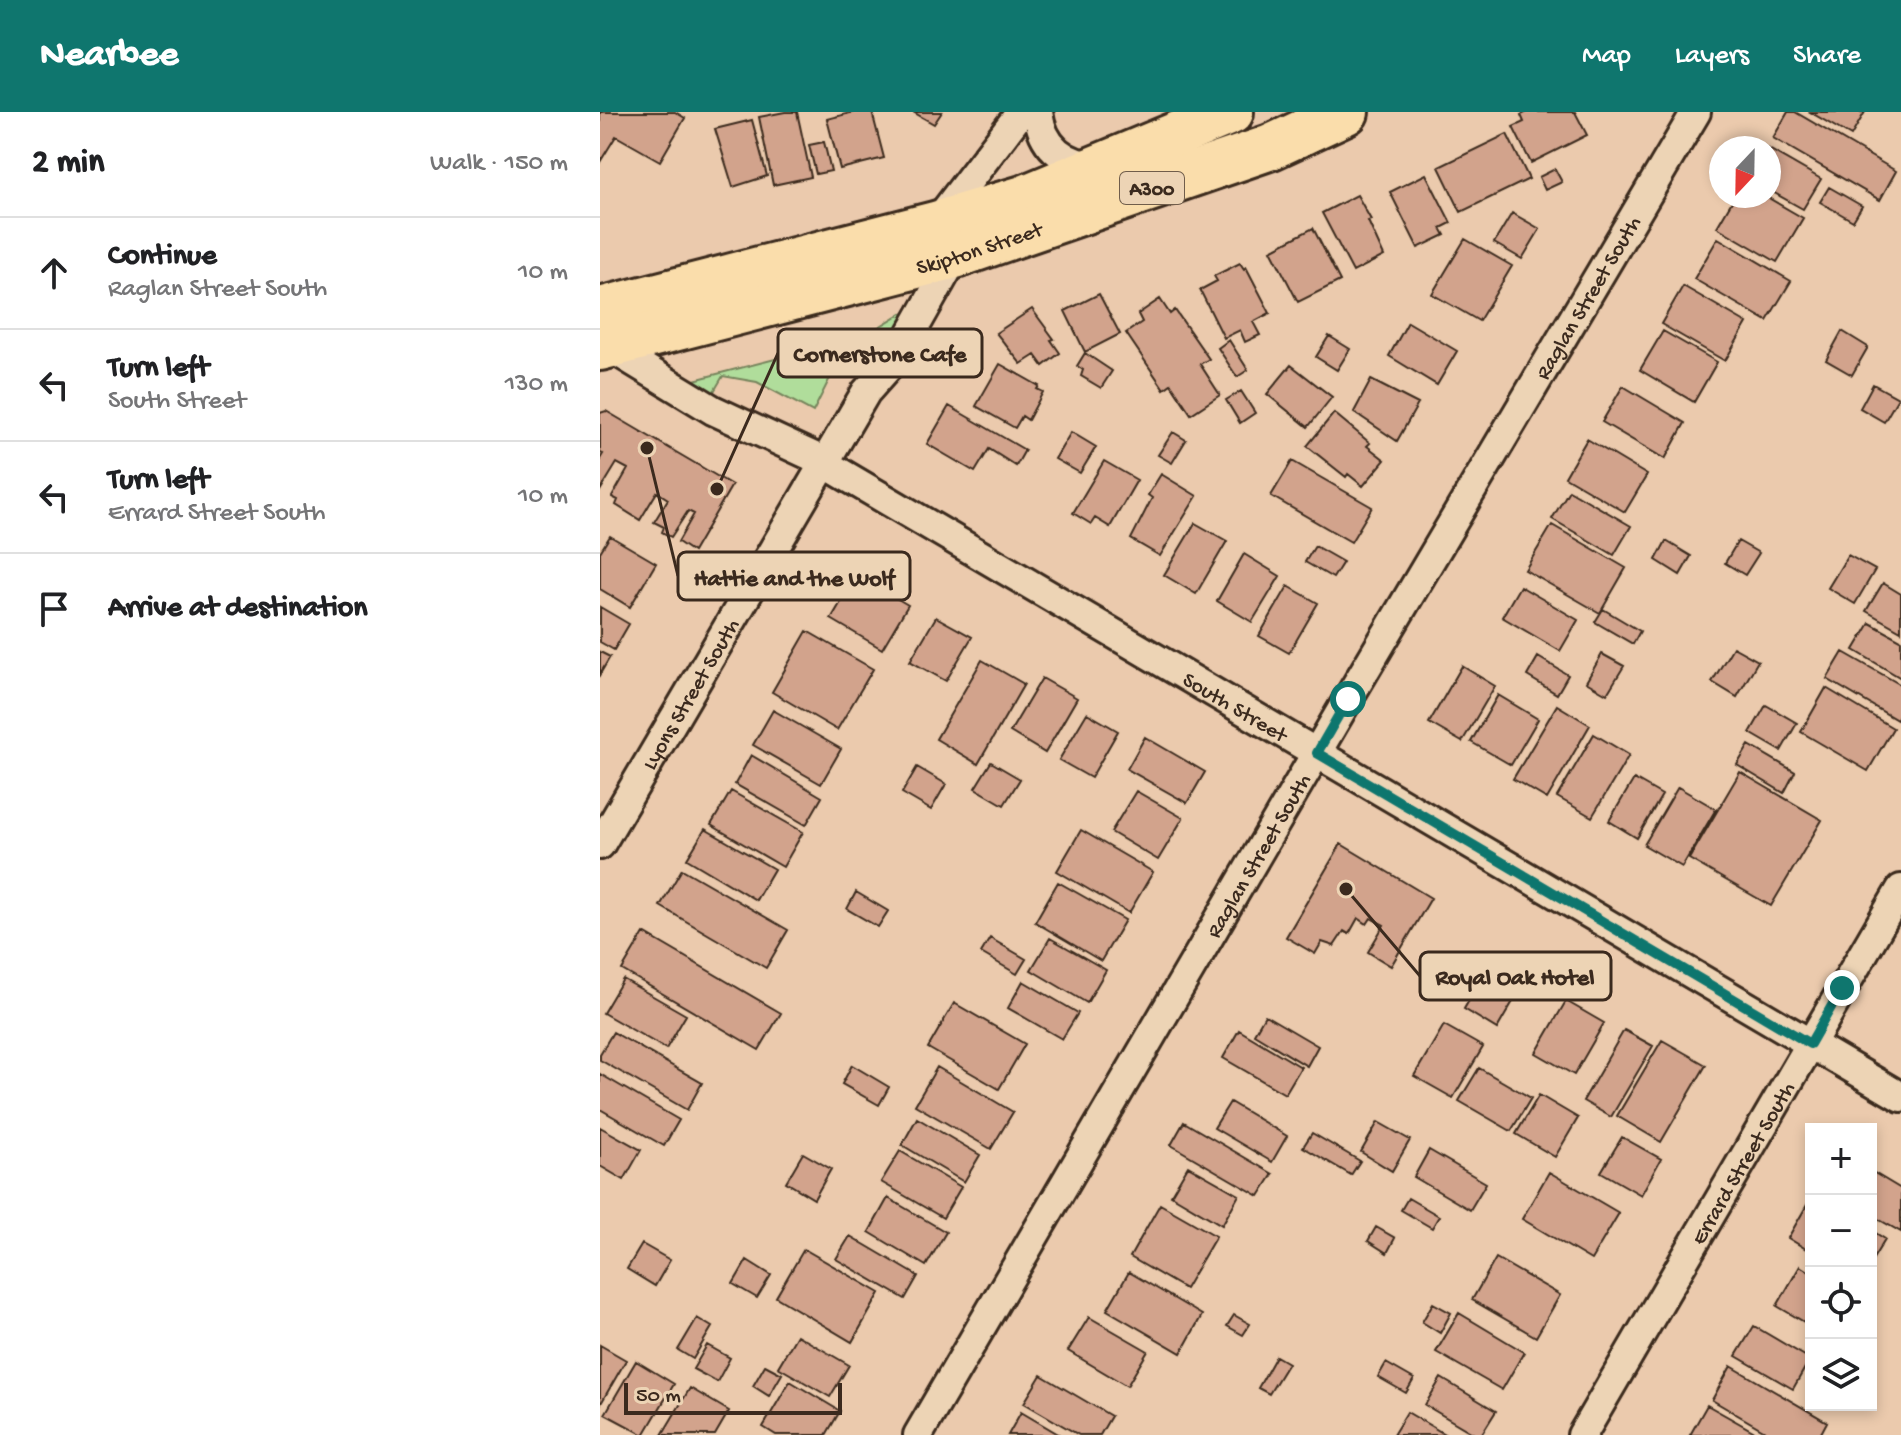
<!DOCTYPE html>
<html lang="en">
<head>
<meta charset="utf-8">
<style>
  body { margin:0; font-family:"Gochi Hand",sans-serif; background:#f6f6f6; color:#202124 }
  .controls { position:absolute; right:24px; bottom:24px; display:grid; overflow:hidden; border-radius:0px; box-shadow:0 4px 12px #0003 }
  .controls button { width:72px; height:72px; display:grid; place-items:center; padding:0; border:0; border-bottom:2px solid #e0e0e0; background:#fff; color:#202124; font:40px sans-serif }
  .compass { position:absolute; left:1109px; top:24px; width:72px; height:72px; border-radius:50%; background:#fff; box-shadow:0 4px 12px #0003; rotate:202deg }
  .scale { position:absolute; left:24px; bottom:20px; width:218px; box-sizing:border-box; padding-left:8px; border:4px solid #3b2a1e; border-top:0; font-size:22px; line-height:28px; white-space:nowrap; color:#3b2a1e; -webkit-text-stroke:6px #edd4b5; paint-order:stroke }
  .stop { position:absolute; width:24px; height:24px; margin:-18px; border:6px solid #0f766e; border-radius:50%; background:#fff }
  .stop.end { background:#0f766e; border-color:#fff; box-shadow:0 2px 8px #0008 }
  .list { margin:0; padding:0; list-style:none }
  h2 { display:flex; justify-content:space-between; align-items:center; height:104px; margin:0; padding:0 32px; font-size:34px }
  h2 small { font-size:26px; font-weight:400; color:#757577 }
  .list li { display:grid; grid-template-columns:52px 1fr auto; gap:24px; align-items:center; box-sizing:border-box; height:112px; padding:0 32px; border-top:2px solid #e0e0e0 }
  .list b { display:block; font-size:30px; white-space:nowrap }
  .list p { margin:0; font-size:26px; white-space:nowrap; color:#757577 }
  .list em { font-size:26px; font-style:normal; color:#757577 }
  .icon { flex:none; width:44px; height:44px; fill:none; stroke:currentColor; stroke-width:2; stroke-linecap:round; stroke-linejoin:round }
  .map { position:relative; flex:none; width:1301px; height:1323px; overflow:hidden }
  header { display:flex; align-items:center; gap:48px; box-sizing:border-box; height:112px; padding:0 40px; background:#0f766e; color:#fff }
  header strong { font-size:38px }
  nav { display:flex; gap:44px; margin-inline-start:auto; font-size:28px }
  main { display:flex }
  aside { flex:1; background:#fff }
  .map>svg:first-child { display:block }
  .green { fill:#b0dd9b; stroke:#76845c; stroke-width:2 }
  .building { fill:#d2a38c; stroke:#3b2a1e; stroke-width:2 }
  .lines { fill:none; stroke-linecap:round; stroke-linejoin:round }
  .street-casing { stroke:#3b2a1e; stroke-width:34 }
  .highway-casing { stroke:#3b2a1e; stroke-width:50 }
  .street { stroke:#edd4b5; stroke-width:28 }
  .highway { stroke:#faddab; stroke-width:44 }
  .route { stroke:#0f766e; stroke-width:10 }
  .labels { text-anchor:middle; stroke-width:8; stroke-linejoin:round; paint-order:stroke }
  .shield { fill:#edd4b5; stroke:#705d4b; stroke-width:2 }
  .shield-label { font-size:20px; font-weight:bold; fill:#3b2a1e }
  .street-label { font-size:22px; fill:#3b2a1e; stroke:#edd4b5 }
  .leader { fill:none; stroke:#3b2a1e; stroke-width:3 }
  .callout-dot { fill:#3b2a1e; stroke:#edd4b5; stroke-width:3 }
  .callout { fill:#edd4b5; stroke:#3b2a1e; stroke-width:3 }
  .callout-label { font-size:24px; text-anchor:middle; font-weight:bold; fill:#3b2a1e }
</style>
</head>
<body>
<header>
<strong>Nearbee</strong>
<nav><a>Map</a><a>Layers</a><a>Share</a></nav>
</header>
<main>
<aside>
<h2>2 min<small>Walk · 150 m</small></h2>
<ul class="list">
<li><svg class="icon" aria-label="ahead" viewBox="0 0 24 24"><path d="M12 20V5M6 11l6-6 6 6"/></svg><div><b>Continue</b><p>Raglan Street South</p></div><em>10 m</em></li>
<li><svg class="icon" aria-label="left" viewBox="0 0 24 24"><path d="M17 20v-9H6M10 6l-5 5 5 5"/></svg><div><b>Turn left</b><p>South Street</p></div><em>130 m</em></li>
<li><svg class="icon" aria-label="left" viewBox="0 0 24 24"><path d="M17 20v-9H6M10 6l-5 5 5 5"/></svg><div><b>Turn left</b><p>Errard Street South</p></div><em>10 m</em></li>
<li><svg class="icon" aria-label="arrive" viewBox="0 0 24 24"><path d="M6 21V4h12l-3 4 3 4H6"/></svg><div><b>Arrive at destination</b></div></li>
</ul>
</aside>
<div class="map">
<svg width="1301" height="1323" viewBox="0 0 1301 1323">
  <rect width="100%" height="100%" fill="#ebcaad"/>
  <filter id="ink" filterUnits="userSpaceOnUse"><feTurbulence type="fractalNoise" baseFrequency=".0125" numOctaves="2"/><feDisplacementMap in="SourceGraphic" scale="16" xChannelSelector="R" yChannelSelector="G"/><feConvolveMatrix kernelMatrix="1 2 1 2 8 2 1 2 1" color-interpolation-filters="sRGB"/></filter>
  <g filter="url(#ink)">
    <path class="green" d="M302 201 306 203 290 234 284 238 236 254 213 300 157 270 123 264 113 281 95 273 94 268 264 224Z"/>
    <path class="building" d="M0 0H75L85 6 60 49 16 24 0 50Z
      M185 0H197L211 65 173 73 159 5Z
      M254 0H272L284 46 240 57 227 7Z
      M313 0H342L334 12Z
      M927 0H975L987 23 931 51 913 15 924 10 921 3Z
      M1188 0H1195L1296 59 1280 88 1173 26Z
      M1210 0H1265L1251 24Z
      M152 8 167 64 133 75 115 17Z
      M907 22 929 67 861 100 839 55Z
      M224 30 231 59 216 62 209 33Z
      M1169 37 1221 67 1203 97 1169 78Z
      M955 57 962 70 945 78 939 65Z
      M826 62 851 111 841 116 845 123 818 136 790 80Z
      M1229 75 1262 94 1253 109 1220 90Z
      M757 83 771 108 768 109 784 144 753 160 722 101Z
      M1135 84H1165L1203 106 1177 150 1117 115Z
      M912 101 940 117 922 147 894 131Z
      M713 116 740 169 698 190 671 138Z
      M1118 126 1191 169 1167 209 1094 167Z
      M865 127 912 154 879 209 832 182Z
      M640 151 644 157 646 155 670 201 653 210 660 223 645 230 640 218 624 226 600 178 617 169 614 164Z
      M1083 174 1147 211 1125 249 1061 212Z
      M499 182 520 222 485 240 465 199Z
      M560 187 570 202 575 198 609 247 600 252 620 283 591 302 571 272 564 277 526 221 542 210 538 202Z
      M432 197 454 227 451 228 460 241 443 254 435 243 421 252 396 221Z
      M808 210 857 239 837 273 789 244Z
      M1063 219 1117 250 1094 290 1040 258Z
      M1242 219 1268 235 1252 263 1226 248Z
      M729 224 750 237 737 258 716 245Z
      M629 228 648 258 637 265 618 236Z
      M485 241 512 259 501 276 481 264 483 258 477 254Z
      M400 252 439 274 437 277 443 280 428 308 422 304 415 316 376 294Z
      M691 253 732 285 708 315 667 282Z
      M771 268 818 292 797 329 754 300Z
      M1273 272 1298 286 1284 310 1260 296Z
      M1023 274 1085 311 1065 347 1002 310Z
      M641 279 655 301 640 311 626 288Z
      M349 294 425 338 416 354 389 337 375 360 327 332Z
      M6 299 132 373 93 440 78 430 94 402 88 399 71 425 62 420 64 415 54 410 68 387 57 380 40 408 16 393 18 388 12 385 28 357 17 351 0 379V347L3 342 0 341V301Z
      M734 301 770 331 767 334 785 348 763 374 748 362 746 365 707 334Z
      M471 320 496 335 480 361 455 347Z
      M573 320 586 328 572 351 558 343Z
      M987 327 1047 363 1025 400 965 365Z
      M504 349 537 368 510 415 495 406 491 412 473 401Z
      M692 349 772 395 751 430 671 384Z
      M561 362 597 384 560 444 531 427 552 386 548 383Z
      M969 378 1031 414 1014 443 952 407Z
      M595 411 627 429 596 482 564 463Z
      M952 413 1026 456 1000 501 925 458Z
      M10 424 56 451 30 495 0 477V440Z
      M1066 429 1091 444 1080 463 1056 448Z
      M1138 429 1159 441 1145 463 1125 451Z
      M715 434 743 450 733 466 705 450Z
      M644 442 680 464 652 510 617 489Z
      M1248 443 1275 458 1255 492 1228 476Z
      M257 463 308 493 282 537 231 507Z
      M1283 471 1301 482V519L1266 499Z
      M688 474 718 491 689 541 659 524Z
      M920 474 978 508 960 539 902 505Z
      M0 495 29 512 14 538 0 530Z
      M1003 497 1040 519 1033 532 995 510Z
      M336 505 372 525 346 569 310 549Z
      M1270 511 1301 528V566L1254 538Z
      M207 519 273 557 237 618 172 580Z
      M1133 535 1158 549 1137 585 1112 570Z
      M0 540 10 545 0 562Z
      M1243 540 1301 573V600L1297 608 1227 567Z
      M1002 542 1024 554 1007 582 986 570Z
      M938 545 968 563 957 582 927 564Z
      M382 548 424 572 378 652 336 627Z
      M862 554 895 574 862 630 829 611Z
      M442 566 477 586 445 641 410 620Z
      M1226 576 1293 616 1268 659 1201 620Z
      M898 583 938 607 911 653 871 630Z
      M957 593 990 613 947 687 913 667Z
      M1166 593 1197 611 1181 639 1150 621Z
      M173 598 241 637 221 672 153 633Z
      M487 601 518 619 491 666 459 648Z
      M994 622 1029 643 992 705 957 685Z
      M545 625 605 660 587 691 527 657Z
      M1149 633 1195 660 1184 681 1137 653Z
      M151 643 222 685 206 713 135 672Z
      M391 650 420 667 404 693 375 676Z
      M317 655 346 672 331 698 302 681Z
      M1140 660 1222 708 1171 794 1089 747Z
      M1034 667 1062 683 1037 726 1009 709Z
      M1078 675 1116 697 1082 755 1044 733Z
      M131 679 203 720 183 755 111 713Z
      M536 679 583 706 558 748 511 720Z
      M105 717 174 757 156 788 87 747Z
      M481 718 553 760 529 801 457 759Z
      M741 732 831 786 791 854 768 840 784 813 771 806 767 812 758 806 749 822 744 819 734 834 722 830 715 842 686 825Z
      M82 757 188 818 166 856 60 794Z
      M458 770 525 808 501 849 435 810Z
      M256 780 288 799 278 815 247 797Z
      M44 821 181 901 159 938 22 858Z
      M390 826 426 847 417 862 381 841Z
      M450 826 506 858 487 891 431 858Z
      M893 847 926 867 897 917 864 897Z
      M23 867 86 903 66 937 3 901Z
      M423 869 478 901 462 927 408 896Z
      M966 889 1004 911 974 963 936 941Z
      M354 891 425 932 399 977 328 936Z
      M665 903 718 934 707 954 654 922Z
      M844 913 883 935 853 986 814 964Z
      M639 918 701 955 685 982 623 946Z
      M1024 918 1053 934 1011 1005 983 989Z
      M13 920 102 971 87 998 0 948V942Z
      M1062 928 1106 953 1061 1030 1017 1004Z
      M252 953 289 975 279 993 242 972Z
      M337 955 413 1000 391 1037 315 993Z
      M879 956 931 986 911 1019 859 989Z
      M0 962 79 1008 64 1034 0 997Z
      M939 983 978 1006 955 1045 916 1022Z
      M630 990 687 1024 672 1050 614 1016Z
      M317 1006 380 1043 364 1070 302 1033Z
      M584 1010 673 1062 659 1084 571 1033Z
      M778 1010 810 1028 792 1059 761 1040Z
      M0 1015 41 1038 24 1068 0 1054Z
      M712 1021 760 1049 751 1063 703 1035Z
      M1022 1025 1061 1047 1041 1083 1001 1060Z
      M829 1038 886 1071 870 1098 814 1065Z
      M300 1039 361 1075 343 1106 281 1070Z
      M203 1041 231 1057 214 1087 186 1070Z
      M588 1054 639 1083 622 1113 571 1083Z
      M1271 1059 1301 1077V1120L1271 1103Z
      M949 1060 1019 1101 991 1148 922 1107Z
      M288 1086 346 1120 326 1154 269 1120Z
      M808 1086 839 1104 832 1116 801 1098Z
      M1211 1086V1140L1188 1126Z
      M560 1092 616 1124 585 1177 530 1145Z
      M776 1115 795 1126 787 1141 768 1129Z
      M1271 1118 1285 1127 1271 1150Z
      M250 1124 318 1164 305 1187 236 1147Z
      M42 1132 70 1148 55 1174 27 1157Z
      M204 1137 280 1181 252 1230 176 1185Z
      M896 1146 960 1183 936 1225 872 1188Z
      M147 1148 171 1163 157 1186 133 1172Z
      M1200 1154 1211 1161V1214L1177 1194Z
      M529 1160 602 1203 581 1241 507 1198Z
      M833 1191 851 1201 840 1221 822 1210Z
      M859 1201 924 1240 902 1278 836 1240Z
      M634 1203 650 1212 643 1223 627 1214Z
      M489 1205 548 1239 527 1274 468 1239Z
      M97 1206 112 1215 93 1247 78 1238Z
      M1154 1214 1210 1247 1193 1277 1136 1244Z
      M197 1223 249 1253 230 1285 178 1255Z
      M0 1233 26 1248 0 1293Z
      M107 1233 130 1246 117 1270 93 1257Z
      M676 1244 688 1251 669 1282 658 1276Z
      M36 1249 74 1272 44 1323 5 1302Z
      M786 1251 814 1267 806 1281 778 1265Z
      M165 1253 182 1262 169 1284 153 1274Z
      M1131 1254 1227 1310 1220 1323H1172L1112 1288Z
      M441 1263 511 1304 500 1323H479L424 1291Z
      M841 1266 896 1299 881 1323H876L825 1293Z
      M190 1269 240 1299 226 1323H176L163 1315Z
      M90 1276 129 1299 115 1323H62Z
      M1107 1293 1160 1323H1090Z
      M421 1300 460 1323H408Z
      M807 1300 846 1323H793Z"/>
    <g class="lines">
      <defs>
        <g id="street">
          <path d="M438 0C442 36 465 51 499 56"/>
          <path d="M336 111 421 0"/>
          <path id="s1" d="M8 234 113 298 212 344 1301 985"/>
          <path id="s2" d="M0 733 266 280 299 243 355 144"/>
          <path id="s3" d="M318 1323 748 587 1096 0"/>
          <path id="s4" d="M982 1323 1301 777"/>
        </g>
        <g id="highway">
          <path d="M0 198 335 112 423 86 631 0"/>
          <path id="s5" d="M0 236 355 144 671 35 746 0"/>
        </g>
      </defs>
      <use href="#street" class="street-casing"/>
      <use href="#highway" class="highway-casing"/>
      <use href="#street" class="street"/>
      <use href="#highway" class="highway"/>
    </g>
  </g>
  <g class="lines" filter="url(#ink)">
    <path class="route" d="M748 587 717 641 1210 932 1242 876"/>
  </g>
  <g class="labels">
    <rect class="shield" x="520" y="60" width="64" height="32" rx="6"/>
    <g class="shield-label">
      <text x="552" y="83">A300</text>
    </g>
    <g class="street-label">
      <text dy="8" stroke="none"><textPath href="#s5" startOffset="392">Skipton Street</textPath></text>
      <text dy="8" stroke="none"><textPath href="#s3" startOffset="1320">Raglan Street South</textPath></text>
      <text dy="8" stroke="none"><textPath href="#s2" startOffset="176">Lyons Street South</textPath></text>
      <text dy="8" stroke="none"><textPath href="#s1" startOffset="724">South Street</textPath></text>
      <text dy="8" stroke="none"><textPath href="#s3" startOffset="672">Raglan Street South</textPath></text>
      <text dy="8" stroke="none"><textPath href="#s4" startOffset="316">Errard Street South</textPath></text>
    </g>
  </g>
  <path class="leader" d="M117 377L178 241M47 336L78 464M746 777L820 864"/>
  <g class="callout-dot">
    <circle cx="117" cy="377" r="8"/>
    <circle cx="47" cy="336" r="8"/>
    <circle cx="746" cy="777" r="8"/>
  </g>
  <g class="callout">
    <rect x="178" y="217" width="204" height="48" rx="8"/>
    <rect x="78" y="440" width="232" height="48" rx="8"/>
    <rect x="820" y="840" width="191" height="48" rx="8"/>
  </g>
  <g class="callout-label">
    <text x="280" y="249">Cornerstone Cafe</text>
    <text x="194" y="473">Hattie and the Wolf</text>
    <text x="915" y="872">Royal Oak Hotel</text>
  </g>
</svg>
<div class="controls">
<button>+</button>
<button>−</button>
<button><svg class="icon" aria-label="locate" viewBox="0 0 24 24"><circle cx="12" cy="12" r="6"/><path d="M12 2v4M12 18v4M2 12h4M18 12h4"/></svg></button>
<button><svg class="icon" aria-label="layers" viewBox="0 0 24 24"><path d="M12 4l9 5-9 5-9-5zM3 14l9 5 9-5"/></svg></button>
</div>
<svg class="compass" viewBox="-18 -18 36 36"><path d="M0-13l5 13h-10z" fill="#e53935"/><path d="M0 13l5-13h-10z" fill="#757577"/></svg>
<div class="scale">50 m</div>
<div class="stop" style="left:748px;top:587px"></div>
<div class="stop end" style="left:1242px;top:876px"></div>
</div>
</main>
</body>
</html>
